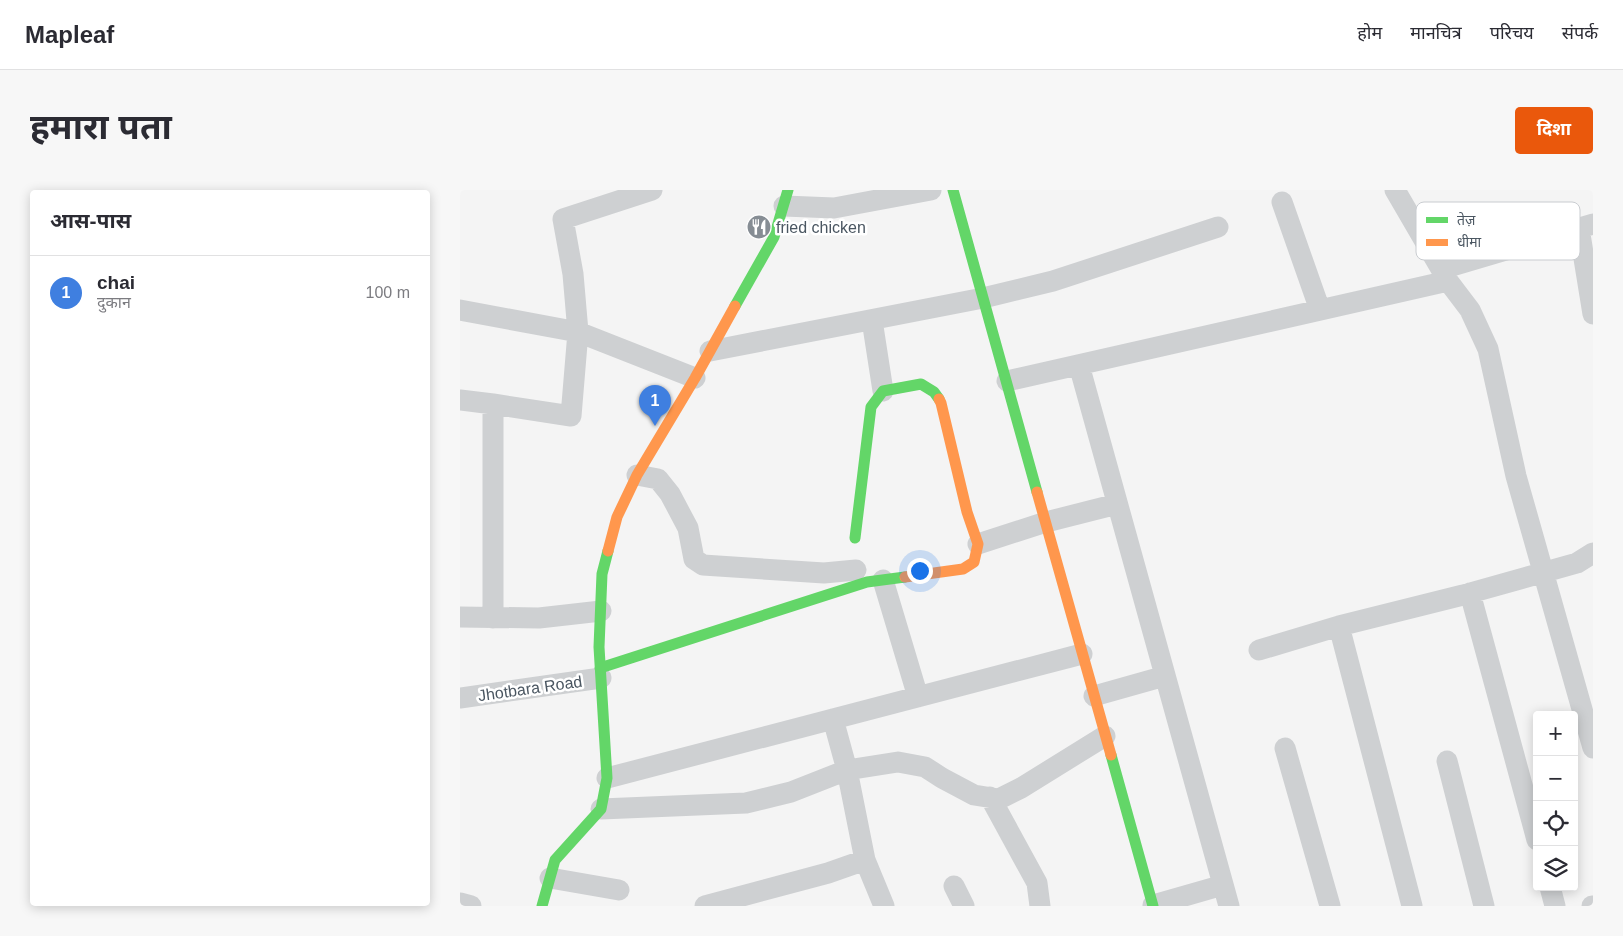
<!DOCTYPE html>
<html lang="hi">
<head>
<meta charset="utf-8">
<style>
  body { margin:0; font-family:Helvetica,"Noto Sans Devanagari",sans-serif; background:#f7f7f7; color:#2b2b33 }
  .controls { position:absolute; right:15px; bottom:15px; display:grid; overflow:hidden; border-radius:5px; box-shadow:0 2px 12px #0003 }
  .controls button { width:45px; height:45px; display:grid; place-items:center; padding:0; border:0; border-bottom:1px solid #e1e1e2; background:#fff; color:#2b2b33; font:25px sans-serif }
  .you { position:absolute; left:459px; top:380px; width:18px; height:18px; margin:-12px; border:4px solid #fff; border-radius:50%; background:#1a73e8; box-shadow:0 0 0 8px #1a73e833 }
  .badge { display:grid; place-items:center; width:32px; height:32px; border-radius:50%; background:#ea580c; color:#fff; font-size:16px; font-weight:700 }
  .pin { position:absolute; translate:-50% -41px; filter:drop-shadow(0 1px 2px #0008) }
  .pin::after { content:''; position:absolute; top:26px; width:18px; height:15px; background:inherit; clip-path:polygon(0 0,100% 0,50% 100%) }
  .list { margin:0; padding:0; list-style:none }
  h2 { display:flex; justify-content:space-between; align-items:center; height:65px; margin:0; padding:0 20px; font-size:21px }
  h2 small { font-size:16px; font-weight:400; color:#7c7c81 }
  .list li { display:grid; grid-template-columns:32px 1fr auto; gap:15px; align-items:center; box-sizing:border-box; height:75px; padding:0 20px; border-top:1px solid #e1e1e2 }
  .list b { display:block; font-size:19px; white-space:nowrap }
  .list p { margin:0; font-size:16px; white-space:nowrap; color:#7c7c81 }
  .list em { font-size:16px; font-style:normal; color:#7c7c81 }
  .icon { flex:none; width:28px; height:28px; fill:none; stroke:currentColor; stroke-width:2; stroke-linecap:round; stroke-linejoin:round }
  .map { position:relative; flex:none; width:1133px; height:716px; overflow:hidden; border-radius:5px }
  header { display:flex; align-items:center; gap:30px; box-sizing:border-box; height:70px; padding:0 25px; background:#fff; border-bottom:1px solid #e1e1e2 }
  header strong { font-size:24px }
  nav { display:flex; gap:28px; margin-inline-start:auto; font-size:18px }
  .intro { display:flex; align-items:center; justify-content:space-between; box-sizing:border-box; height:120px; padding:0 30px }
  h1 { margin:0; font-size:35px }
  .button { padding:12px 22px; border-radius:5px; background:#ea580c; color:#fff; font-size:18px; font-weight:700 }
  main { display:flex; gap:30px; padding:0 30px }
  aside { flex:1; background:#fff; border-radius:5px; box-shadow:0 2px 12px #0003 }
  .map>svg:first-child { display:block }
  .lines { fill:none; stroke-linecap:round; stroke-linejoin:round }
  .street { stroke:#ced0d2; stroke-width:21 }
  .fast { stroke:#63d668; stroke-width:11 }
  .slow { stroke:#ff974d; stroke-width:11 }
  .labels { text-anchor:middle; stroke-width:5; stroke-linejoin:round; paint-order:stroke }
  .poi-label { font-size:16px; fill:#4a5661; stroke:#fff; text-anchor:start }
  .street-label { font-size:16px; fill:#4a5661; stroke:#fff }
  .key { fill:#fff; stroke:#c9ccd0; stroke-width:1 }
  .key-label { font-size:14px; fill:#4a5661 }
</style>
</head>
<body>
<header>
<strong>Mapleaf</strong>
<nav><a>होम</a><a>मानचित्र</a><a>परिचय</a><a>संपर्क</a></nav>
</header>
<div class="intro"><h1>हमारा पता</h1><a class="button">दिशा</a></div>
<main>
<aside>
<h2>आस-पास<small></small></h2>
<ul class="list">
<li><span class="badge" style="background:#3f7fe0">1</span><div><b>chai</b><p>दुकान</p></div><em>100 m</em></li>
</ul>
</aside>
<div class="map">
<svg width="1133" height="716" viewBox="0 0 1133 716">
  <rect width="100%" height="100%" fill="#f4f4f4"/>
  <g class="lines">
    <path class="street" d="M935 0 988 91 1010 120 1028 159 1056 286 1133 558
      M822 12 860 120
      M324 16 374 18 471 0
      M1119 38 1133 124
      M982 79 1133 34
      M0 120 118 142 235 188
      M412 130 423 201
      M250 161 523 108 593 91 758 37
      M619 175 769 716
      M547 191 988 91
      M0 210 33 214
      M177 285 198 289 210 304 228 338 234 369 243 375 364 383 396 380
      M518 354 586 332 657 314
      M423 390 458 507
      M1010 403 1077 650
      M0 427 79 428 141 421
      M33 428V214L111 226 118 142 113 84 103 29 192 0
      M879 436 952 716
      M799 460 879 436 1003 405 1117 373 1133 363
      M634 506 705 486
      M0 508 141 488
      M373 529 387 580 405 670 424 716
      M825 558 870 716
      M987 571 1024 716
      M147 588 622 464
      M530 607 577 693 580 716
      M141 619 286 613 331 602 387 580 438 572 465 577 482 588 514 605 539 609 561 598 645 546
      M90 688 159 700
      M494 696 504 716
      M1090 697 1095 716
      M0 713 11 716
      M693 715 763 695
      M245 716 368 683 405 670
      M1132 716H1133"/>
    <path class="fast" d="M493 0 577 302
      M275 116 314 47 328 0
      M395 348 411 217 423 201 461 194 474 202 479 209
      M140 478 407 392 445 387
      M651 565 693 716
      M82 716 95 670 141 619 147 588 139 457 142 384 148 361"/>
    <path class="slow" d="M577 302 651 565
      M148 361 157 327 177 285 235 188 275 116
      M445 387 503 379 514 372 518 354 507 322 481 213 479 209"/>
  </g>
  <defs>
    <symbol id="restaurant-disc" viewBox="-11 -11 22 22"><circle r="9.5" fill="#868d94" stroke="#fff"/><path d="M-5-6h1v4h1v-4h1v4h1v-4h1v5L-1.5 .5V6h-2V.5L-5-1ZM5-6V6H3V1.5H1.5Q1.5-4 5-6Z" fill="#fff"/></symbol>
  </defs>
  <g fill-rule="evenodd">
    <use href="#restaurant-disc" x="285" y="23" width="28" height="28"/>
  </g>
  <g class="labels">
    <g class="poi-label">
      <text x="316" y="43">fried chicken</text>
    </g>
    <g class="street-label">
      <text transform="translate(70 498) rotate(-8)" y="6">Jhotbara Road</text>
    </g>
  </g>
  <rect x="956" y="12" width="164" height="58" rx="8" class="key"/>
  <rect x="966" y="27" width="22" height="6" fill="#63d668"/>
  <rect x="966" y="49" width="22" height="7" fill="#ff974d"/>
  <g class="key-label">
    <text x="997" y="35">तेज़</text>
    <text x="997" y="57">धीमा</text>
  </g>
</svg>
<div class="controls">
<button>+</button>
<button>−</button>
<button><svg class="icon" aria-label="locate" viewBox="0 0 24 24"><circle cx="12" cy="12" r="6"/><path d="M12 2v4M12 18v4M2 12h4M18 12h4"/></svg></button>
<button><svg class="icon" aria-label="layers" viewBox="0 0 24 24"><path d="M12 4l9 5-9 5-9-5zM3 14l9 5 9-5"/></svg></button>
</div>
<div class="you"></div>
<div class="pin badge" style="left:195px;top:236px;background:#3f7fe0">1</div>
</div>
</main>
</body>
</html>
